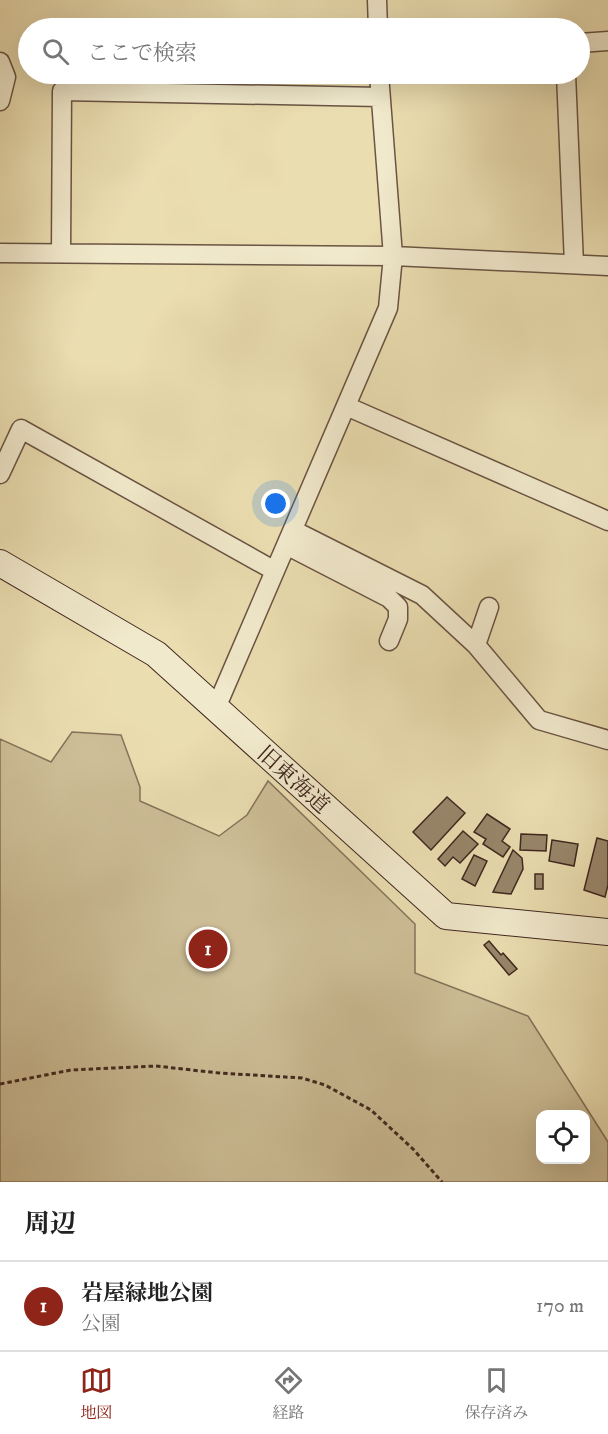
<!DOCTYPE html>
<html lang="ja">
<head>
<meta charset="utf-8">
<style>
  body { margin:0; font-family:"IM FELL DW Pica","Noto Serif JP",serif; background:#f2f2f2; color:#222 }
  .controls { position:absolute; right:18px; bottom:18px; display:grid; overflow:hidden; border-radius:12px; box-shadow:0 6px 24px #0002 }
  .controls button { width:54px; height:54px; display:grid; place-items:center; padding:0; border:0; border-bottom:2px solid #e0e0e0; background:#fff; color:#222; font:30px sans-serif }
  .you { position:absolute; left:276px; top:504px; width:21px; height:21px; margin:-15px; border:4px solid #fff; border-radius:50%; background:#1a73e8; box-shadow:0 0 0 9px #1a73e833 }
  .badge { display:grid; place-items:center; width:39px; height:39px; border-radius:50%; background:#8f2418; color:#fff; font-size:20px; font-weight:700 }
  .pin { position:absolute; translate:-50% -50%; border:3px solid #fff; box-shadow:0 2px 6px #0006 }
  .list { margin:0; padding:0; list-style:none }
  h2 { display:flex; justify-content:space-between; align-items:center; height:78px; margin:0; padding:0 24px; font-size:26px }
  h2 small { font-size:20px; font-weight:400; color:#767676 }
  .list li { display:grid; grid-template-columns:39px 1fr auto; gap:18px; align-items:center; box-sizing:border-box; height:90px; padding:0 24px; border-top:2px solid #e0e0e0 }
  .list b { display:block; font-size:22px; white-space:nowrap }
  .list p { margin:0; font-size:20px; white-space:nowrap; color:#767676 }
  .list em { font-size:20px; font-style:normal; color:#767676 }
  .icon { flex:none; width:33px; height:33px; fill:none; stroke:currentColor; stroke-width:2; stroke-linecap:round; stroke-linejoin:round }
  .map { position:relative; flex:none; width:608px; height:1182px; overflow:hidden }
  .search { position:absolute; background:#fff; box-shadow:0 6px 24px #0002; left:18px; right:18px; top:18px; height:66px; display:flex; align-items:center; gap:15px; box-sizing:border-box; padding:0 21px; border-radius:33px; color:#767676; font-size:22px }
  .sheet { height:168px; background:#fff }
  nav { display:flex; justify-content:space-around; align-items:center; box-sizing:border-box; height:84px; border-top:2px solid #e0e0e0; background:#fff; font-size:16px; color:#767676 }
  nav a { display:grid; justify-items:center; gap:3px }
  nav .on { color:#8f2418 }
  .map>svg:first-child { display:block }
  .green { fill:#cdbe97; stroke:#86725b; stroke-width:1.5; fill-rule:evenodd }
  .building { fill:#98866a; stroke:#40271f; stroke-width:1.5 }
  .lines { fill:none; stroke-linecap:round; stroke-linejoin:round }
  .street-casing { stroke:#6a5443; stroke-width:21 }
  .secondary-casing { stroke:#40271f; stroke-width:28 }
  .path { stroke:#40271f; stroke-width:3; stroke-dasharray:4.5 3; stroke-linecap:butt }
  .street { stroke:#f1e9cc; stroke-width:18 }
  .secondary { stroke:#f1e9cc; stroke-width:26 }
  .labels { text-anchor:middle; stroke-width:4.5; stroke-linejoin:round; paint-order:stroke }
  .street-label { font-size:22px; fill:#40271f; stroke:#f1e9cc }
</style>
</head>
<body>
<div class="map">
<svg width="608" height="1182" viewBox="0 0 608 1182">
  <rect width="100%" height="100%" fill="#eaddb0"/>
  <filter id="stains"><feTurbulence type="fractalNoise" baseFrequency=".00333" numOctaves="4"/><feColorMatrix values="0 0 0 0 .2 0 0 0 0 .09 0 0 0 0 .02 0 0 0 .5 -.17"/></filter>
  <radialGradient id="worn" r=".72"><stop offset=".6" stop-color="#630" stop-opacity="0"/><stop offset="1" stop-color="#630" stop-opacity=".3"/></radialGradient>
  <path class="green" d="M72 732 121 735 140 787V801L219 836 247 815 268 781 415 924V973L528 1016 608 1142V1182H0V739L51 762ZM540 1114H586V1160H540Z"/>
  <path class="building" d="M447 797 465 813 431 850 413 832Z
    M487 814 510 829 502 841 510 847 503 857 483 844 486 839 474 832Z
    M463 831 478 844 460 863 453 857 445 866 438 859Z
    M521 834 547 835 546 851 520 850Z
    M597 838 608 841V885L605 897 584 890Z
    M552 840 578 844 574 866 549 861Z
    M513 850 522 858 523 869 511 894 493 892Z
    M474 855 487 861 475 886 462 879Z
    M535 874H543V889H535Z
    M489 941 501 955 503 953 517 969 509 975 484 945Z"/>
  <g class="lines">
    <defs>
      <path id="street" d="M377 0 378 28
        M580 43 608 41
        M0 62 6 77 0 101
        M566 74 574 264
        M0 253 393 256 608 266
        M61 253 62 91 380 97
        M346 406 608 521
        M0 474 21 429 275 571
        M293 530 422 595 476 645 539 720 608 740
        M286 545 389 598 398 607V619L389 641
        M476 645 489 607
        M216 708 388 308 393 256 379 74"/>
      <path id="secondary" d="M0 563 156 654 446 916 608 932"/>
    </defs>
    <use href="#street" class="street-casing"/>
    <use href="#secondary" class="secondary-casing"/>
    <path class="path" d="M0 1084 71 1070 156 1066 219 1073 302 1078 325 1085 371 1110 413 1149 442 1182"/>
    <use href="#street" class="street"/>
    <use href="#secondary" class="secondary"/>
  </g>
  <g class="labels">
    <g class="street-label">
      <text transform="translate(294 779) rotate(42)" y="8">旧東海道</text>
    </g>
  </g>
  <rect width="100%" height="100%" filter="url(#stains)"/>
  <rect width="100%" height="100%" fill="url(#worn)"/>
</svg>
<div class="controls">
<button><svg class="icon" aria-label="locate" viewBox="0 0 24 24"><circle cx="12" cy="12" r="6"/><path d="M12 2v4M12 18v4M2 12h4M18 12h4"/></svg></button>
</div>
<div class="you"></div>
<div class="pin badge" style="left:208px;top:949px">1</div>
<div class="search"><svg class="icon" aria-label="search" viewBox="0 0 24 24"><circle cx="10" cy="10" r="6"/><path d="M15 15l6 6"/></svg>ここで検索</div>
</div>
<section class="sheet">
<h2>周辺<small></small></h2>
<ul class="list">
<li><span class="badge">1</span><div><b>岩屋緑地公園</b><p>公園</p></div><em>170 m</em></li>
</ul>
</section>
<nav>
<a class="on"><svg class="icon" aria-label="map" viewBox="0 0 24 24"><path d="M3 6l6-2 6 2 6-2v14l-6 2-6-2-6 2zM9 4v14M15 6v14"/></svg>地図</a>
<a><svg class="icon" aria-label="directions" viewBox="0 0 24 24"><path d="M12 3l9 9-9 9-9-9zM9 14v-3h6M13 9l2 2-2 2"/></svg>経路</a>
<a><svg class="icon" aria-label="saved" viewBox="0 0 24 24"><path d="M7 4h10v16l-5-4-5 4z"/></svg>保存済み</a>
</nav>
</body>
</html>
